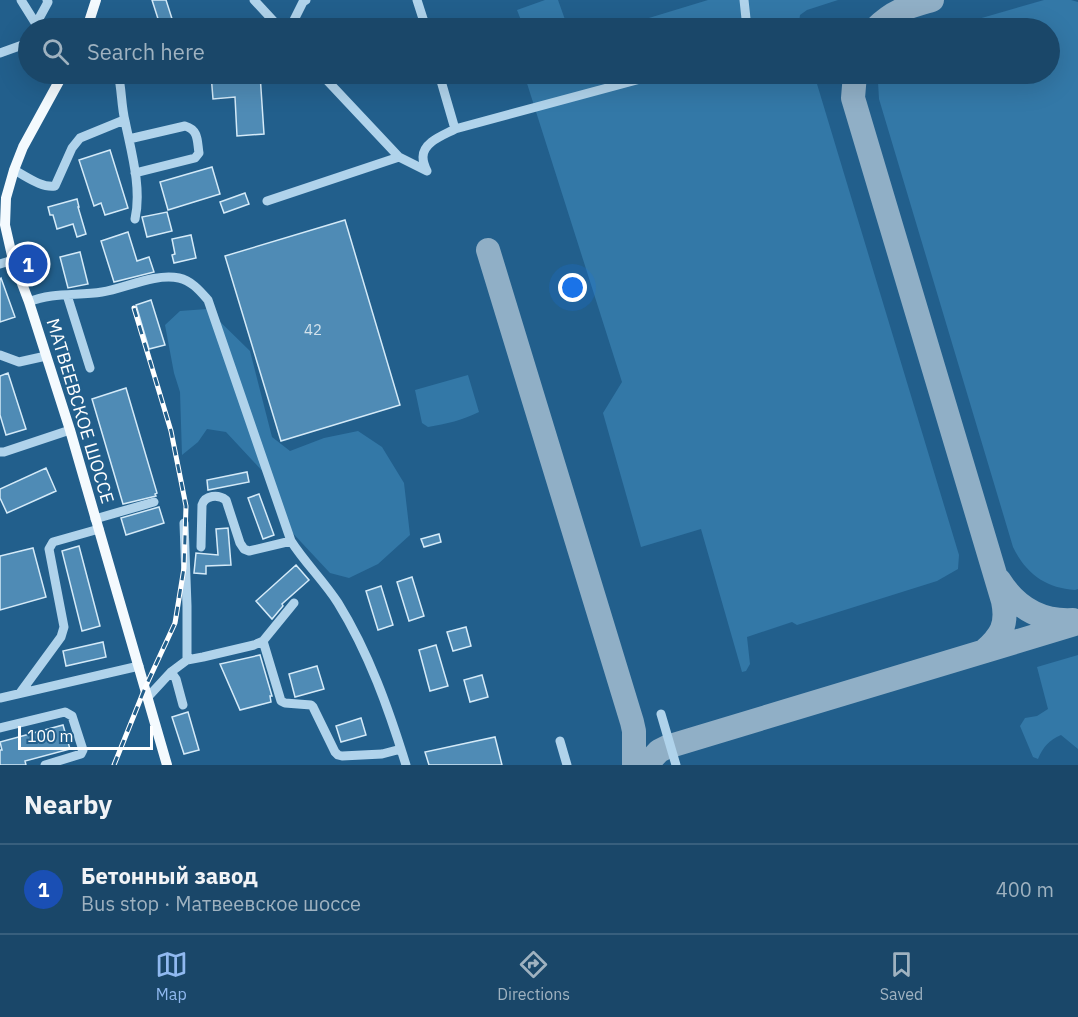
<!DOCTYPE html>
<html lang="en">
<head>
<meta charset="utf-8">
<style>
  body { margin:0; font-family:"IBM Plex Sans",sans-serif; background:#275171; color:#f1f3f6 }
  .scale { position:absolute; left:18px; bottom:15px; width:135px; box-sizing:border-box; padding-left:6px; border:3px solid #fff; border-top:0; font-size:16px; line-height:21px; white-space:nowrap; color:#fff; -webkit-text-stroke:4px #225f8c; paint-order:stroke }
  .you { position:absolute; left:573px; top:288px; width:21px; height:21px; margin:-15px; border:4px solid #fff; border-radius:50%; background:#1a73e8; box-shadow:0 0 0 9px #1a73e833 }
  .badge { display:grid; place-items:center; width:39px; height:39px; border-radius:50%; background:#90b9f0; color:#fff; font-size:20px; font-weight:700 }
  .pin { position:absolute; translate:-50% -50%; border:3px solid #fff; box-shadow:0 2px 6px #0006 }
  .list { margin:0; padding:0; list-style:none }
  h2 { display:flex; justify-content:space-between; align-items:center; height:78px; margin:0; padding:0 24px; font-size:26px }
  h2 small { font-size:20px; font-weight:400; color:#9fb2c0 }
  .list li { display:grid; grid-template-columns:39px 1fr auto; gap:18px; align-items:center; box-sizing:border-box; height:90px; padding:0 24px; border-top:2px solid #385f7d }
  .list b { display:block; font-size:22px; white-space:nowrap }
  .list p { margin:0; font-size:20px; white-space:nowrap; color:#9fb2c0 }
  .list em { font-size:20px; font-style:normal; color:#9fb2c0 }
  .icon { flex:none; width:33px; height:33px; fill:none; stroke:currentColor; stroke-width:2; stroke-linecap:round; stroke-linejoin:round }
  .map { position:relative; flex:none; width:1078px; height:765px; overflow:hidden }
  .search { position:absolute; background:#1a4769; box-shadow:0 6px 24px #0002; left:18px; right:18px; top:18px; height:66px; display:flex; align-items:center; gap:15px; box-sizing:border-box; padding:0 21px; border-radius:33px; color:#9fb2c0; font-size:22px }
  .sheet { height:168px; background:#1a4769 }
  nav { display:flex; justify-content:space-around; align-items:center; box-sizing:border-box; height:84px; border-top:2px solid #385f7d; background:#1a4769; font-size:16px; color:#9fb2c0 }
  nav a { display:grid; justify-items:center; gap:3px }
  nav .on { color:#90b9f0 }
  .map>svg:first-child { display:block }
  .green { fill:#3378a7 }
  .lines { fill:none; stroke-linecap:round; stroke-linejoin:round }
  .taxiway { stroke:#90afc6; stroke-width:24 }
  .building { fill:#4f8bb5; stroke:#d4eaf8; stroke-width:1.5 }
  .minor { stroke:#b0d3eb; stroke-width:9 }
  .major { stroke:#f4fafe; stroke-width:10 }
  .rail-casing { stroke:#fff; stroke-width:5 }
  .rail { stroke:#225f8c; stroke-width:3; stroke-dasharray:9; stroke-linecap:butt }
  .labels { text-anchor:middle; stroke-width:6; stroke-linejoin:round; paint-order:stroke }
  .number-label { font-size:15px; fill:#d3e2ec }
  .street-label { font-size:18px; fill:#fff; stroke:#225f8c }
</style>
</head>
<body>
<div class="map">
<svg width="1078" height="765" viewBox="0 0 1078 765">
  <rect width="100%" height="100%" fill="#225f8c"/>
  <path class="green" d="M545 0H558L568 28H524L517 10Z
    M708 0H838L807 10 800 15 799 22 801 28H616Z
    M1044 0H1071L1078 2V589L1075 590C1046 588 1026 574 1013 547L879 99 878 82 880 74H1050V28H947Z
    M524 74H814L959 555 958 569 937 581 797 625 792 622 747 637 750 664 746 671 742 672 701 529 641 547 603 413 622 382Z
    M207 309 250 351 272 437 290 451 324 438 358 431 382 447 404 483 410 535 378 564 349 578 330 573 287 527 267 476 226 432 207 429 198 442 182 455 180 392 174 373 165 325 180 311Z
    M468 375 479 412C463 420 446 424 428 427L422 423 415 390Z
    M1078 655V749L1061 735C1049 740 1043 747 1038 759L1033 757 1020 726 1025 718 1037 716 1048 709 1037 667Z"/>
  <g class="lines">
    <path class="taxiway" d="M876 28C894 10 908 7 932 0
      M855 74 853 98 1003 601C1008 625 1001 636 984 651
      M488 250 632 722 634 731V765
      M999 580C1016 607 1040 622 1073 620
      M646 765 659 751 667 747 1078 623"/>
  </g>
  <path class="building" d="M152 0H166L174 25 161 28Z
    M211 74H260L264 134 237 136 235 97 213 99Z
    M110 150 128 208 105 215 101 203 94 206 79 160Z
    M212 167 220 194 168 210 160 182Z
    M245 193 249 204 224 213 220 202Z
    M77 199 79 207H78L86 234 77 237 73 224 57 229 53 215H50L48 207Z
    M167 212 172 231 147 237 142 217Z
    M345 220 400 405 281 441 225 256Z
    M128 232 137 261 149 257 154 272 114 282 101 241Z
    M191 235 196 258 174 263 172 255 175 254 172 239Z
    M80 252 88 284 68 288 60 257Z
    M1 278 15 317 0 322V279Z
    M151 300 165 345 149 349 136 305Z
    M8 373 26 429 6 435 0 415V376Z
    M126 388 157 493 155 494 156 496 123 504 92 399Z
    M46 468 56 491 7 513 0 498V489Z
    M247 472 249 482 208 490 207 480Z
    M259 494 274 535 263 539 248 498Z
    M159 507 164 523 126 535 121 518Z
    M228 528 231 565 206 566V574L194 573 196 553 218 555 216 529Z
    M439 534 441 542 424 547 421 539Z
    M79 546 100 626 82 631 62 551Z
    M33 548 46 597 0 610V556Z
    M296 565 309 580 282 604 283 606 272 619 256 601Z
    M412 577 424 616 409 621 397 582Z
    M381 586 393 625 378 630 366 591Z
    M466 627 471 646 453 651 447 632Z
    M103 642 106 657 66 666 63 651Z
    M436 645 448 686 430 691 419 650Z
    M260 655 272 696H270L271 702 240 710 220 664Z
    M317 666 324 689 295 697 289 674Z
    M482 675 488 697 470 702 464 680Z
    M188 712 199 750 184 754 172 717Z
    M361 718 366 735 341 742 336 726Z
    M63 725 70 749 25 761 26 765H0V750H2L0 742Z
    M495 737 502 765H429L425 752Z"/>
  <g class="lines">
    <path class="minor" d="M21 0 36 24 35 28
      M254 0 280 28
      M417 0 426 28
      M744 0 747 28
      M36 24 48 2 47 0
      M290 28 303 2 306 0
      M0 53 25 44 28 41
      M118 74C122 89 121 105 125 121 131 151 142 188 135 219
      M321 74 399 157 427 171
      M439 74 455 129
      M129 139 185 126C199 130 197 141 199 153L195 158 135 173
      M14 170C26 176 41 188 55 186L72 148 80 138 124 120
      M427 171C425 167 423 161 423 157 423 142 444 135 455 129L659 74
      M267 201 399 157
      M0 264 13 260
      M67 295 90 368
      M29 302C52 292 78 296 102 292 126 288 155 273 179 278 192 281 200 291 208 300L291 541C305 563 324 581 338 603 369 653 389 710 406 765
      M0 355 19 362 46 356
      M0 452H4L70 430
      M95 519 154 502
      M184 523 187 606V660
      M201 547 202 505C205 495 218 494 226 500L240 543 244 549 249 551 291 541
      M263 641 281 701 285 703 311 705 313 707 335 752 338 755 342 756 382 754 401 749
      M171 672 176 679 183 705
      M20 693 61 637 64 627 49 549 53 542 99 529
      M0 698 139 666
      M147 698 171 672 187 660 203 657 254 645 263 641 294 603
      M661 714 676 765
      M0 728 65 712 72 716 83 750 81 754 45 765
      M560 741 567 765"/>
    <path class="major" d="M87 28 96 0
      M63 74 23 147 14 170 6 198 5 225 13 260 29 302 70 430 167 765"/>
    <defs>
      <path id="rail" d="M114 765 145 688 175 623 184 568 186 506 171 431 134 308"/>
    </defs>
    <use href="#rail" class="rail-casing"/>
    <use href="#rail" class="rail"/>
  </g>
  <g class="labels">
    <g class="number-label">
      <text x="313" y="335">42</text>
    </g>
    <g class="street-label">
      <text transform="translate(80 411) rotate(73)" y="6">МАТВЕЕВСКОЕ ШОССЕ</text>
    </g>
  </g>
</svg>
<div class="scale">100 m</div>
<div class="you"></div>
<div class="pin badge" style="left:28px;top:264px;background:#1a4fb4">1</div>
<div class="search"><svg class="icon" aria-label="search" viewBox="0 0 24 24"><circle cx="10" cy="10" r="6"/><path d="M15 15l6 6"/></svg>Search here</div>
</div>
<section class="sheet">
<h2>Nearby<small></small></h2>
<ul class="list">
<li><span class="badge" style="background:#1a4fb4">1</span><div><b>Бетонный завод</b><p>Bus stop · Матвеевское шоссе</p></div><em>400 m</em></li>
</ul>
</section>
<nav>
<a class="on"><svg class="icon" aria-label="map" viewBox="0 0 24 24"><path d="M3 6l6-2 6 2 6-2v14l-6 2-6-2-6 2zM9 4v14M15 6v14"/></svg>Map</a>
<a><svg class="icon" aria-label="directions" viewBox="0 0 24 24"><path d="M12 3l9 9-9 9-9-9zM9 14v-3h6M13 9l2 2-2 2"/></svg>Directions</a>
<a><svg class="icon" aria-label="saved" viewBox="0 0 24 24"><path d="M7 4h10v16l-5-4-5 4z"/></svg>Saved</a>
</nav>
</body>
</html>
